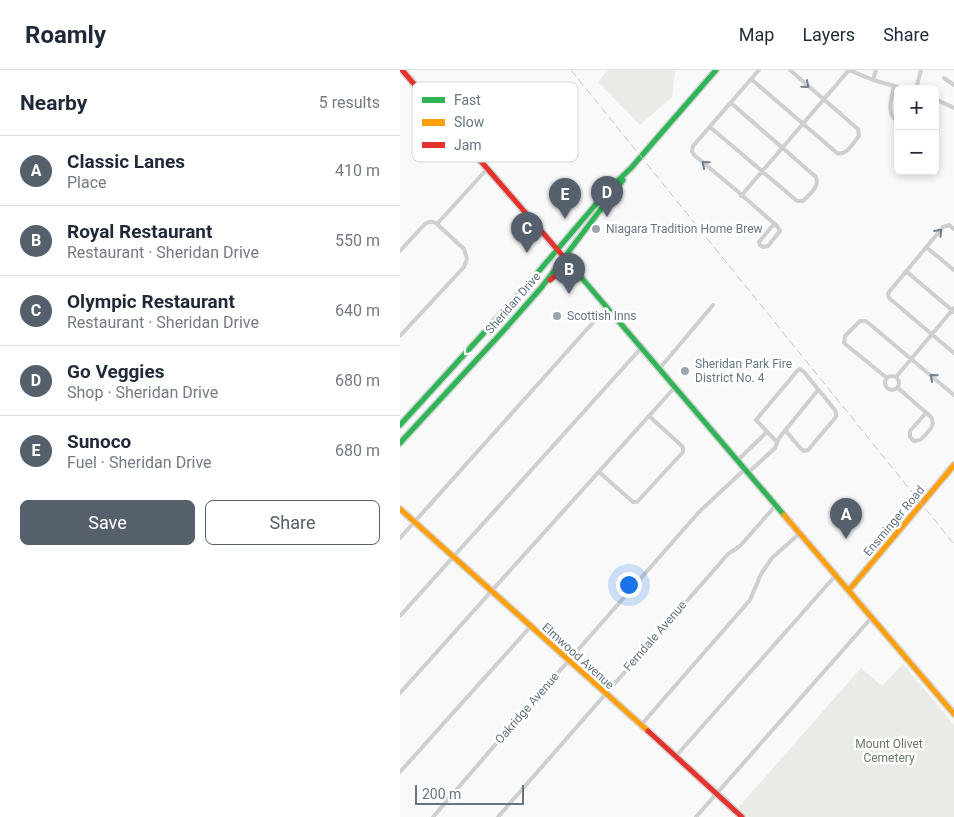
<!DOCTYPE html>
<html lang="en">
<head>
<meta charset="utf-8">
<style>
  body { margin:0; font-family:Roboto,sans-serif; background:#f6f6f7; color:#1f2937 }
  .controls { position:absolute; right:15px; top:15px; display:grid; overflow:hidden; border-radius:8px; box-shadow:0 2px 8px #0003 }
  .controls button { width:45px; height:45px; display:grid; place-items:center; padding:0; border:0; border-bottom:1px solid #e0e1e3; background:#fff; color:#1f2937; font:25px sans-serif }
  .scale { position:absolute; left:15px; bottom:12px; width:109px; box-sizing:border-box; padding-left:5px; border:2px solid #657683; border-top:0; font-size:14px; line-height:18px; white-space:nowrap; color:#657683; -webkit-text-stroke:4px #fff; paint-order:stroke }
  .you { position:absolute; left:228px; top:514px; width:18px; height:18px; margin:-12px; border:4px solid #fff; border-radius:50%; background:#1a73e8; box-shadow:0 0 0 8px #1a73e833 }
  .badge { display:grid; place-items:center; width:32px; height:32px; border-radius:50%; background:#56606c; color:#fff; font-size:16px; font-weight:700 }
  .pin { position:absolute; translate:-50% -41px; filter:drop-shadow(0 1px 2px #0008) }
  .pin::after { content:''; position:absolute; top:26px; width:18px; height:15px; background:inherit; clip-path:polygon(0 0,100% 0,50% 100%) }
  .list { margin:0; padding:0; list-style:none }
  h2 { display:flex; justify-content:space-between; align-items:center; height:65px; margin:0; padding:0 20px; font-size:21px }
  h2 small { font-size:16px; font-weight:400; color:#747a83 }
  .list li { display:grid; grid-template-columns:32px 1fr auto; gap:15px; align-items:center; box-sizing:border-box; height:70px; padding:0 20px; border-top:1px solid #e0e1e3 }
  .list b { display:block; font-size:19px; white-space:nowrap }
  .list p { margin:0; font-size:16px; white-space:nowrap; color:#747a83 }
  .list em { font-size:16px; font-style:normal; color:#747a83 }
  .actions { display:flex; gap:10px; padding:15px 20px }
  .actions a { flex:1; padding:11px 0; border:1px solid #56606c; border-radius:8px; text-align:center; font-size:18px; color:#56606c }
  .actions .main { background:#56606c; color:#fff }
  .map { position:relative; flex:none; width:554px; height:747px; overflow:hidden }
  header { display:flex; align-items:center; gap:30px; box-sizing:border-box; height:70px; padding:0 25px; background:#fff; border-bottom:1px solid #e0e1e3 }
  header strong { font-size:24px }
  nav { display:flex; gap:28px; margin-inline-start:auto; font-size:18px }
  main { display:flex }
  aside { flex:1; background:#fff }
  .map>svg:first-child { display:block }
  .green { fill:#e8ebe6 }
  .lines { fill:none; stroke-linecap:round; stroke-linejoin:round }
  .fast-casing { stroke:#d5d6d7; stroke-width:8 }
  .slow-casing { stroke:#d5d6d7; stroke-width:8 }
  .jam-casing { stroke:#d5d6d7; stroke-width:8 }
  .street { stroke:#cecfd0; stroke-width:4 }
  .fast { stroke:#30b455; stroke-width:5 }
  .slow { stroke:#ff9f0a; stroke-width:5 }
  .jam { stroke:#e5322d; stroke-width:5 }
  .rail { stroke:#c3c5c6; stroke-width:1; stroke-dasharray:8 4; stroke-linecap:butt }
  .oneway { stroke:#707f8b }
  .oneway2 { stroke:#fff }
  .poi-dot { fill:#99a4ac; stroke:#fff; stroke-width:2 }
  .labels { text-anchor:middle; stroke-width:5; stroke-linejoin:round; paint-order:stroke }
  .poi-label { font-size:12px; fill:#657683; stroke:#fff; text-anchor:start }
  .street-label { font-size:12px; fill:#657683; stroke:#fff }
  .park-label { font-size:12px; fill:#687a64; stroke:#fff }
  .key { fill:#fff; stroke:#d1d6da; stroke-width:1 }
  .key-label { font-size:14px; fill:#657683 }
</style>
</head>
<body>
<header>
<strong>Roamly</strong>
<nav><a>Map</a><a>Layers</a><a>Share</a></nav>
</header>
<main>
<aside>
<h2>Nearby<small>5 results</small></h2>
<ul class="list">
<li><span class="badge">A</span><div><b>Classic Lanes</b><p>Place</p></div><em>410 m</em></li>
<li><span class="badge">B</span><div><b>Royal Restaurant</b><p>Restaurant · Sheridan Drive</p></div><em>550 m</em></li>
<li><span class="badge">C</span><div><b>Olympic Restaurant</b><p>Restaurant · Sheridan Drive</p></div><em>640 m</em></li>
<li><span class="badge">D</span><div><b>Go Veggies</b><p>Shop · Sheridan Drive</p></div><em>680 m</em></li>
<li><span class="badge">E</span><div><b>Sunoco</b><p>Fuel · Sheridan Drive</p></div><em>680 m</em></li>
</ul>
<div class="actions"><a class="main">Save</a><a>Share</a></div>
</aside>
<div class="map">
<svg width="554" height="747" viewBox="0 0 554 747">
  <rect width="100%" height="100%" fill="#f9f9f9"/>
  <path class="green" d="M208 0H276L275 2 272 27 240 55 198 12Z
    M503 594 554 655V747H348L338 738 461 598 482 616Z"/>
  <g class="lines">
    <defs>
      <path id="fast" d="M169 193 384 445
        M0 355 122 221 208 120 231 98 316 0
        M0 373 105 259 141 218 223 110"/>
      <path id="slow" d="M0 439 248 661
        M384 445 554 644
        M449 520 554 395"/>
      <path id="jam" d="M2 0 169 193
        M150 210C158 203 165 199 176 201
        M248 661 342 747"/>
    </defs>
    <use href="#fast" class="fast-casing"/>
    <use href="#slow" class="slow-casing"/>
    <use href="#jam" class="jam-casing"/>
    <path class="street" d="M359 0 293 76 292 81 294 85 336 120 376 155
      M449 0 473 10 505 19
      M544 8 554 15
      M351 9 437 83C447 86 453 73 459 66L458 59 390 0
      M473 10 476 0
      M494 16C492 27 485 45 498 51
      M516 19 521 0
      M535 29 554 38
      M310 57 397 131H403C410 124 420 116 416 107L331 33
      M341 126 449 0
      M37 154 87 99
      M373 155 377 156 380 161 368 176 363 177 360 175 359 172Z
      M554 159 549 155 543 157 489 222 488 224 489 228 554 283
      M526 177 554 200
      M0 181 25 154C29 151 33 151 37 154L64 179 67 189 64 197 0 266
      M506 201 554 242
      M260 298 313 235
      M485 313a7 7 0 1 1 14 0a7 7 0 1 1-14 0Z
      M496 307 554 238
      M487 308 444 273 445 266 460 251H466L554 325
      M498 318 530 346C538 355 526 364 520 370L514 371 510 367V361L526 343
      M377 372 356 350 398 300 400 299 404 302 435 340 436 343V347L408 380 404 381 401 379 385 360
      M338 390 367 362
      M199 402 233 432H237L283 382V377L249 346
      M349 402 375 378 379 368 418 320
      M0 468 207 237
      M0 546 242 277
      M0 623 275 317
      M241 655 350 530 361 504 372 488 400 463
      M276 686 436 505
      M0 702 131 556
      M33 747 113 654 299 442 345 399
      M98 747 328 484 340 476 376 435
      M296 747 472 547"/>
    <use href="#fast" class="fast"/>
    <use href="#slow" class="slow"/>
    <use href="#jam" class="jam"/>
    <path class="rail" d="M171 0 554 474"/>
  </g>
  <defs><path id="oneway-chevron" d="M-2-3.5L2.5 0L-2 3.5" fill="none" stroke-width="1.6" stroke-linecap="round" stroke-linejoin="round" transform="scale(1.25)"/></defs>
  <g class="oneway">
    <use href="#oneway-chevron" transform="translate(406 15) rotate(41)"/>
    <use href="#oneway-chevron" transform="translate(305 94) rotate(-140)"/>
    <use href="#oneway-chevron" transform="translate(539 162) rotate(-48)"/>
    <use href="#oneway-chevron" transform="translate(533 307) rotate(-140)"/>
  </g>
  <use class="oneway2" href="#oneway-chevron" transform="translate(67 282) rotate(132)"/>
  <g class="poi-dot">
    <circle cx="196" cy="159" r="5"/>
    <circle cx="157" cy="246" r="5"/>
    <circle cx="285" cy="301" r="5"/>
  </g>
  <g class="labels">
    <g class="poi-label">
      <text x="206" y="163">Niagara Tradition Home Brew</text>
      <text x="167" y="250">Scottish Inns</text>
      <text x="295" y="298">Sheridan Park Fire<tspan x="295" dy="14">District No. 4</tspan></text>
    </g>
    <g class="street-label">
      <text transform="translate(113 233) rotate(-49)" y="4">Sheridan Drive</text>
      <text transform="translate(494 451) rotate(-50)" y="4">Ensminger Road</text>
      <text transform="translate(255 566) rotate(-49)" y="4">Ferndale Avenue</text>
      <text transform="translate(178 586) rotate(42)" y="4">Elmwood Avenue</text>
      <text transform="translate(127 638) rotate(-49)" y="4">Oakridge Avenue</text>
    </g>
    <g class="park-label">
      <text x="489" y="678">Mount Olivet<tspan x="489" dy="14">Cemetery</tspan></text>
    </g>
  </g>
  <rect x="12" y="12" width="166" height="80" rx="8" class="key"/>
  <rect x="22" y="27" width="23" height="6" fill="#30b455"/>
  <rect x="22" y="49" width="23" height="7" fill="#ff9f0a"/>
  <rect x="22" y="72" width="23" height="6" fill="#e5322d"/>
  <g class="key-label">
    <text x="54" y="35">Fast</text>
    <text x="54" y="57">Slow</text>
    <text x="54" y="80">Jam</text>
  </g>
</svg>
<div class="controls">
<button>+</button>
<button>−</button>
</div>
<div class="scale">200 m</div>
<div class="you"></div>
<div class="pin badge" style="left:446px;top:469px">A</div>
<div class="pin badge" style="left:169px;top:224px">B</div>
<div class="pin badge" style="left:127px;top:183px">C</div>
<div class="pin badge" style="left:207px;top:147px">D</div>
<div class="pin badge" style="left:165px;top:149px">E</div>
</div>
</main>
</body>
</html>
